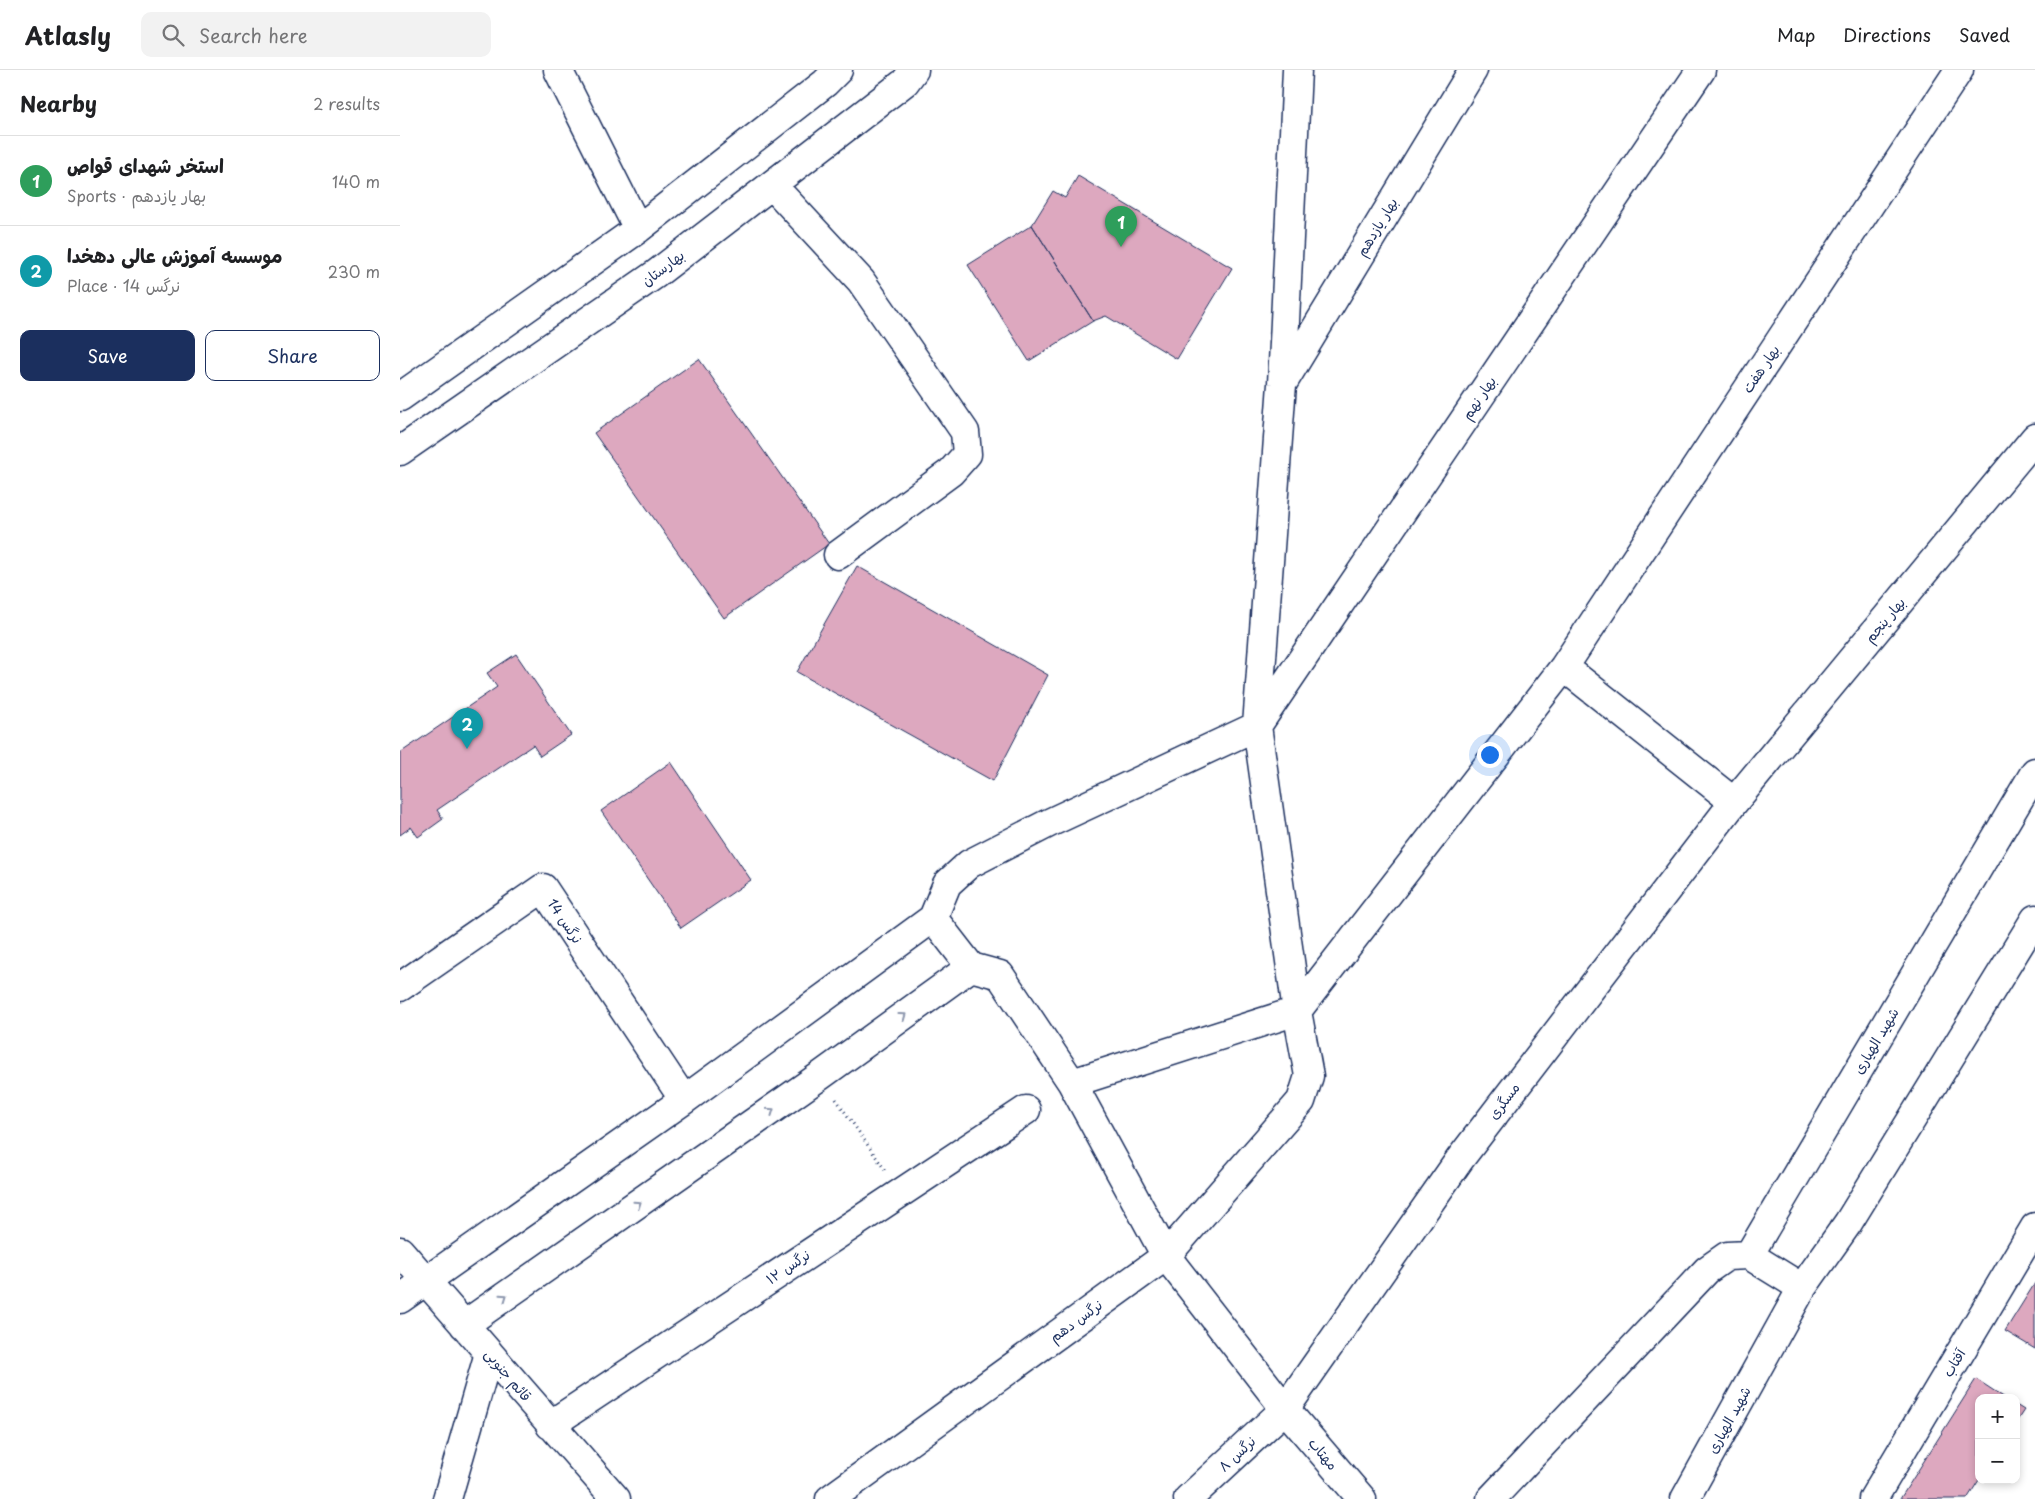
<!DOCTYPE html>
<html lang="en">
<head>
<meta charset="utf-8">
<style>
  body { margin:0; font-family:"Playpen Sans","Playpen Sans Arabic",sans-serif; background:#f2f2f2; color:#202124 }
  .controls { position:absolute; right:15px; bottom:15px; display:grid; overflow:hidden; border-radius:10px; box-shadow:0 2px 8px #0003 }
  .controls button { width:45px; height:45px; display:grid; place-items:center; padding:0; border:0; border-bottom:1px solid #e0e0e0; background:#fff; color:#202124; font:25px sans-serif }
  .you { position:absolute; left:1089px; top:684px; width:18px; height:18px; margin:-12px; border:4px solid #fff; border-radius:50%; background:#1a73e8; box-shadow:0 0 0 8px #1a73e833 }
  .badge { display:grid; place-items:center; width:32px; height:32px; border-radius:50%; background:#1b2f5e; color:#fff; font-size:16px; font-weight:700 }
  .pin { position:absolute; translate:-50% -41px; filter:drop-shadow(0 1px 2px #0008) }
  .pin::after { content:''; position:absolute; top:26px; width:18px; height:15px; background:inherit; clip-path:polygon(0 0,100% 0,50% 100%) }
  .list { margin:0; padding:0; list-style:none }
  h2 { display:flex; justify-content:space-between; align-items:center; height:65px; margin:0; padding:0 20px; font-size:21px }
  h2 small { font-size:16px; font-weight:400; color:#757577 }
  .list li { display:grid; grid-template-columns:32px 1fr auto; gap:15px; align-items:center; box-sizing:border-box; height:90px; padding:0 20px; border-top:1px solid #e0e0e0 }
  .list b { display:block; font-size:19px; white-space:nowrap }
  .list p { margin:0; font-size:16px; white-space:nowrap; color:#757577 }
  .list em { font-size:16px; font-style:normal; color:#757577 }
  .actions { display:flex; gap:10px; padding:15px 20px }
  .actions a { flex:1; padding:11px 0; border:1px solid #1b2f5e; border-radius:10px; text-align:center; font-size:18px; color:#1b2f5e }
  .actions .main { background:#1b2f5e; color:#fff }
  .icon { flex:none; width:28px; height:28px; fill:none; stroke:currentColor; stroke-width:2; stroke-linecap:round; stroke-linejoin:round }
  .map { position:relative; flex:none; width:1635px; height:1429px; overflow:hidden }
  header { display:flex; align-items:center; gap:30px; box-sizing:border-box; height:70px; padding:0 25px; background:#fff; border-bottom:1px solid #e0e0e0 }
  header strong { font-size:24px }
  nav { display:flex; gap:28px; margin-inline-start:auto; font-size:18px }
  .search { width:350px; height:45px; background:#f2f2f2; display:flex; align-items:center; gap:12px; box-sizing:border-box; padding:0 18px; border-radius:10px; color:#757577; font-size:19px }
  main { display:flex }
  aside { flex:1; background:#fff }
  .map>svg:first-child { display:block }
  .building { fill:#dda8bf; stroke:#1b2f5e }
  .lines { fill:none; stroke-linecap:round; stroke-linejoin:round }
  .minor-casing { stroke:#1b2f5e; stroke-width:31 }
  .path { stroke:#1b2f5e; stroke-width:3; stroke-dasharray:1 4; stroke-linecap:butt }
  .minor { stroke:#fff; stroke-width:28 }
  .oneway { stroke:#8d97ae }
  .labels { text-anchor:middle; stroke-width:4; stroke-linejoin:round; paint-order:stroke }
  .street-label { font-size:14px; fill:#1b2f5e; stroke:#fff }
</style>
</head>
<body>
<header>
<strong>Atlasly</strong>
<div class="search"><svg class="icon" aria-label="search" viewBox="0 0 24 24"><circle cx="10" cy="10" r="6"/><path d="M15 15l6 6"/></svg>Search here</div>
<nav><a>Map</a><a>Directions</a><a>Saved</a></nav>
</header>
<main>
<aside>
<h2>Nearby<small>2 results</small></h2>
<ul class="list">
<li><span class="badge" style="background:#2e9e5b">1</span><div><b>استخر شهدای قواص</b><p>Sports · بهار یازدهم</p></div><em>140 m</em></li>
<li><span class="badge" style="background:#0f9aa8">2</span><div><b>موسسه آموزش عالی دهخدا</b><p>Place · نرگس 14</p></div><em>230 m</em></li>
</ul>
<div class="actions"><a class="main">Save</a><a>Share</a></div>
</aside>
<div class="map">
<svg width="1635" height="1429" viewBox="0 0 1635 1429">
  <rect width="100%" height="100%" fill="#fff"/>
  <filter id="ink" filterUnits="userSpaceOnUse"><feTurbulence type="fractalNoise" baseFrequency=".02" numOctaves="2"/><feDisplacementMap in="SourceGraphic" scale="10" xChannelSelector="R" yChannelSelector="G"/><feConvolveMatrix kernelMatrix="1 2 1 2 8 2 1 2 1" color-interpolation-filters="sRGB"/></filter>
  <g filter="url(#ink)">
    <path class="building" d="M678 106 832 198 777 289 706 246 693 251 632 155 653 121 665 128Z
      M632 155 693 251 629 291 568 195Z
      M299 289 429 474 324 548 194 363Z
      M457 496 648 605 593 711 397 602Z
      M116 584 171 665 140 686 133 675 37 740 43 749 18 767 11 757 0 765V683L97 617 87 603Z
      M271 692 351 810 281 858 201 741Z
      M1635 1213V1279L1605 1261Z
      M1576 1309 1605 1328H1579V1410L1567 1429H1500Z
      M1616 1335 1624 1340 1616 1352Z"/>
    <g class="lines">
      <defs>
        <path id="minor" d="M158 0 238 159
          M372 115 461 211 565 362 567 384 551 402 438 485
          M884 311 1073 0
          M0 327 238 159 425 13 438 0
          M0 381 256 204 505 12 514 0
          M1164 597 1334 732
          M533 848 547 814 569 794 649 753 857 656 1301 0
          M571 897 600 905 672 1013 766 1186 901 1031 909 1006 897 941 857 656 882 314 897 0
          M0 917 143 818 284 1030
          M672 1013 897 941 1164 597 1559 0
          M0 1181 216 1429
          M1402 1218 1349 1185 1635 702
          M0 1229 284 1030 533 848 571 897 420 1006 64 1255
          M150 1355 626 1040
          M47 1429 89 1283
          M430 1429 766 1186 885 1339 962 1429
          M788 1429 885 1339 1060 1089 1334 732 1635 368
          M1091 1429 1307 1200 1327 1186 1349 1185
          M1285 1429 1402 1218 1448 1153 1635 849
          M1473 1429 1635 1157"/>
      </defs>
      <use href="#minor" class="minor-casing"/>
      <path class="path" d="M436 1029 485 1100"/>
      <use href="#minor" class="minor"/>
    </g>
    <defs><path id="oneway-chevron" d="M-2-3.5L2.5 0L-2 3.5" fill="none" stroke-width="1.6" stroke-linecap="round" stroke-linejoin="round" transform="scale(1.25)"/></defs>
    <g class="oneway">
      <use href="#oneway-chevron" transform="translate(503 946) rotate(-36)"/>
      <use href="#oneway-chevron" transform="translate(371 1041) rotate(-35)"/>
      <use href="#oneway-chevron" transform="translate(238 1134) rotate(-35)"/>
      <use href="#oneway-chevron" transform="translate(104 1227) rotate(-35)"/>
    </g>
  </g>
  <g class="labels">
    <g class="street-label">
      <text transform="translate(977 157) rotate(-59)" y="5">بهار یازدهم</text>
      <text transform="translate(263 198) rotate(-37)" y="5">بهارستان</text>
      <text transform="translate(1361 299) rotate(-56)" y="5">بهار هفت</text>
      <text transform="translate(1079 328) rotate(-56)" y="5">بهار نهم</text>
      <text transform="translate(1485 550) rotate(-50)" y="5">بهار پنجم</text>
      <text transform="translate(165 851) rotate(56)" y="5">نرگس 14</text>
      <text transform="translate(1476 971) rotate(-59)" y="5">شهید الهیاری</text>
      <text transform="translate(1104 1031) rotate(-53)" y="5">مسگری</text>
      <text transform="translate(388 1197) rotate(-34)" y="5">نرگس ۱۲</text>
      <text transform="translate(676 1251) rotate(-36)" y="5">نرگس دهم</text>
      <text transform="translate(1554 1293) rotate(-59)" y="5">آفتاب</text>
      <text transform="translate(108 1305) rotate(50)" y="5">قائم جنوبی</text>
      <text transform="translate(1329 1350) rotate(-61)" y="5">شهید الهیاری</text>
      <text transform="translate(837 1384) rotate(-43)" y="5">نرگس ۸</text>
      <text transform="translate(923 1384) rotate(50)" y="5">مهتاب</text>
    </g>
  </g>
</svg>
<div class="controls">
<button>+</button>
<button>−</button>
</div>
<div class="you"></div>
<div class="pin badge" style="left:721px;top:177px;background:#2e9e5b">1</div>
<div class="pin badge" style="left:67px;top:679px;background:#0f9aa8">2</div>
</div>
</main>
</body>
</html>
